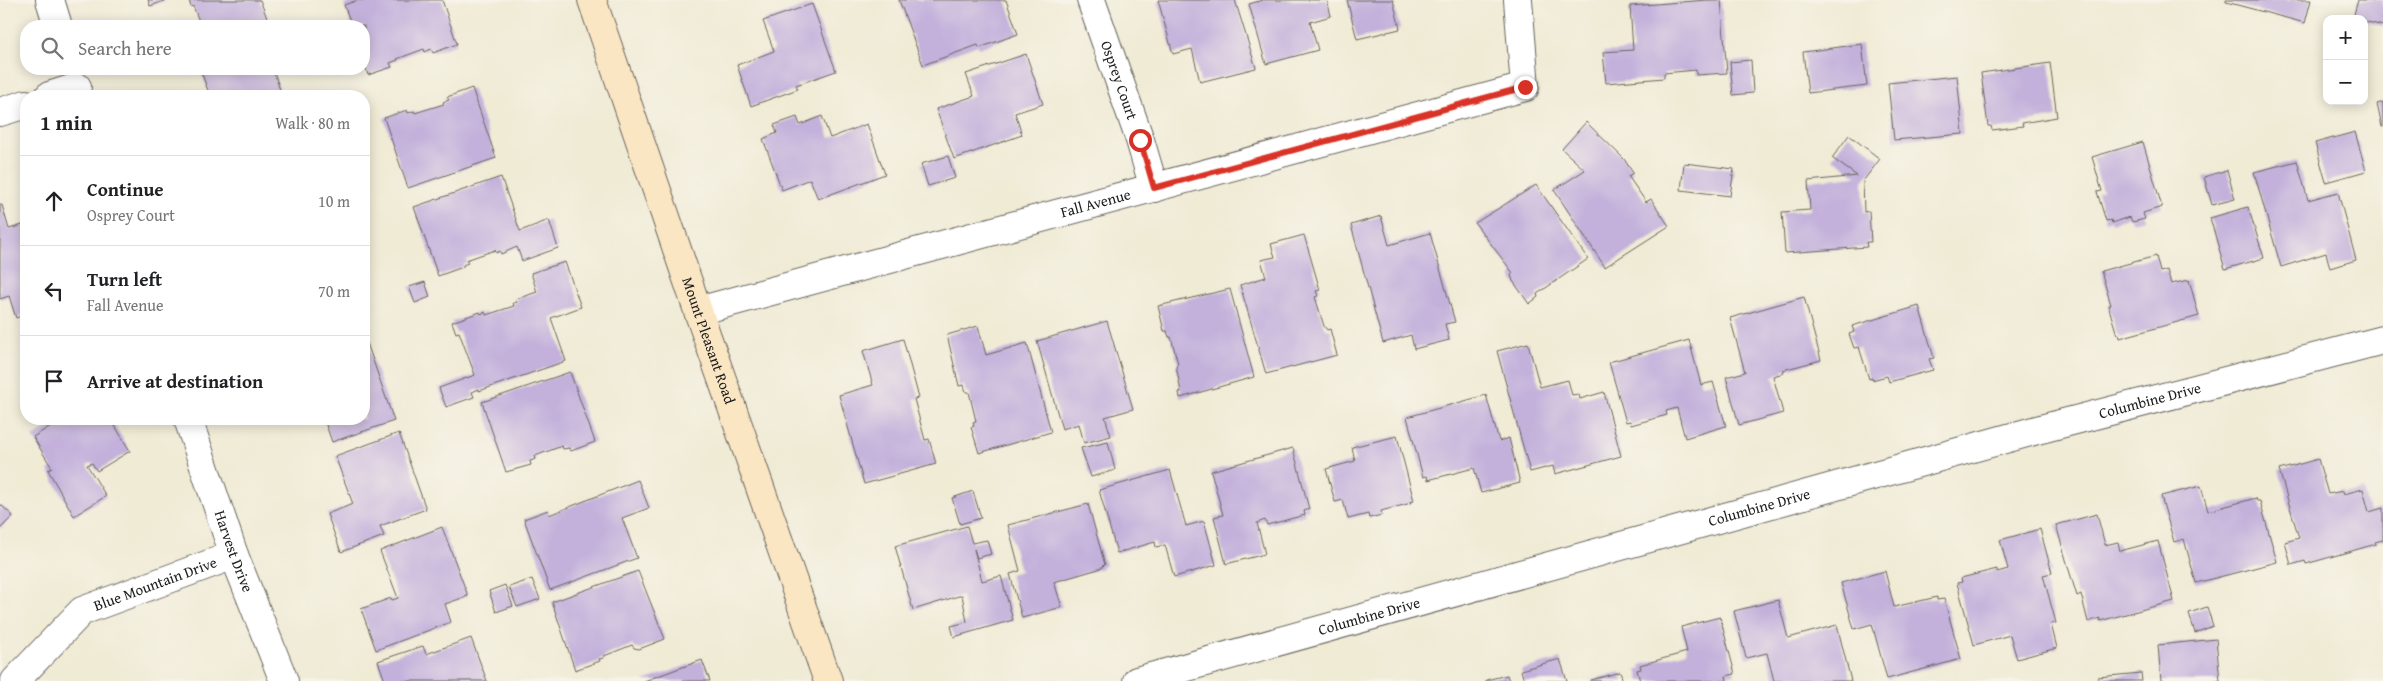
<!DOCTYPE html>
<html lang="en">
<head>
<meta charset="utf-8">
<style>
  body { margin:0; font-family:"Gentium Book Plus",serif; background:#f2f2f2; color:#202124 }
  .controls { position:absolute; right:15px; top:15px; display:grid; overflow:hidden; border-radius:10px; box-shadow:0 2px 12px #0003 }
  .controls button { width:45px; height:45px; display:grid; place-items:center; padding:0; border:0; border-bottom:1px solid #e0e0e0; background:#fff; color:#202124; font:25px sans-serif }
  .stop { position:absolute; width:15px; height:15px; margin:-11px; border:4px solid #d93025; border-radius:50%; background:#fff }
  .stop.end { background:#d93025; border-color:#fff; box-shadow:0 1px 5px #0008 }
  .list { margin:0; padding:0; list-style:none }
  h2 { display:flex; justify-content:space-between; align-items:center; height:65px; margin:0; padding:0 20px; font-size:21px }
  h2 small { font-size:16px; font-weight:400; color:#757577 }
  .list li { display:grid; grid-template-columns:32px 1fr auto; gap:15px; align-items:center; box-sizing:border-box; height:90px; padding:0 20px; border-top:1px solid #e0e0e0 }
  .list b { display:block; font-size:19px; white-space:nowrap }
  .list p { margin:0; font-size:16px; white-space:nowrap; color:#757577 }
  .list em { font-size:16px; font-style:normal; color:#757577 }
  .icon { flex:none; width:28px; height:28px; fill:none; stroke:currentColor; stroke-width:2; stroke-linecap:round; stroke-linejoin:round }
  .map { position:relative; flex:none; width:2383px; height:681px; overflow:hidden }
  .search { position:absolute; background:#fff; box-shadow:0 2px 12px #0003; left:20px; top:20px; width:350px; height:55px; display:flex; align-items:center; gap:12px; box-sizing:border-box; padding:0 18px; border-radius:20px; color:#757577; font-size:19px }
  .panel { position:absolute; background:#fff; box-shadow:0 2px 12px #0003; left:20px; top:90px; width:350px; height:335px; border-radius:20px }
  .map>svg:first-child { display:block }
  .building { fill:#c3b0db }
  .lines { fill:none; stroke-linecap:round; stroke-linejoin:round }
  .street-casing { stroke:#66645d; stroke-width:30 }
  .secondary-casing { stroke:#66645d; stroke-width:30 }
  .street { stroke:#fff; stroke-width:28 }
  .secondary { stroke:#fbe6c3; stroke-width:28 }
  .route { stroke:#d93025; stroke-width:6 }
  .labels { text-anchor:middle; stroke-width:4; stroke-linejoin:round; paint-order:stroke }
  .street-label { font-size:15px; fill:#1c1c1c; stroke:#f7f3e8 }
</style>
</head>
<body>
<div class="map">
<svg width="2383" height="681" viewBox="0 0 2383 681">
  <rect width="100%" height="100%" fill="#f7f3e8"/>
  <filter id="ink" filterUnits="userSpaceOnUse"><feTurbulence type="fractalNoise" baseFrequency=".02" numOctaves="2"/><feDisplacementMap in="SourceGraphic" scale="10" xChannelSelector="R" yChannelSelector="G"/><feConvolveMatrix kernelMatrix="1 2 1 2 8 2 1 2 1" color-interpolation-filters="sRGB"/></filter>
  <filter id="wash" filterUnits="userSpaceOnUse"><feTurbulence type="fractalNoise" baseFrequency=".0096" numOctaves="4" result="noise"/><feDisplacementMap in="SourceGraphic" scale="20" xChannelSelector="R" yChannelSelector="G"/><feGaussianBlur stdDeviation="1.12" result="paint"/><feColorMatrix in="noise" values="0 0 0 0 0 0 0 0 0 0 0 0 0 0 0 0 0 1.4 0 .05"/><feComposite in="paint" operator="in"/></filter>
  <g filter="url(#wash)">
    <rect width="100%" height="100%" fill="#f0ebd5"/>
    <g id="blocks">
      <path class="building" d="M148 0H167L150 6Z
        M189 0H260L267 18 245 26H201L193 6 191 7Z
        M358 0H442L457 44 433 53 431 49 425 52 424 49 397 59 398 60 390 63 392 67 368 75 364 62V26H352L344 5Z
        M899 0H1006L1018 34 979 48 978 45 923 65Z
        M1158 0H1235L1256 68 1200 82 1192 49 1173 54Z
        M1263 0H1327L1331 16 1310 22 1318 50 1266 64 1249 4Z
        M1347 0H1393L1400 29 1357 39Z
        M1707 0H1721L1727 73 1696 75V70L1664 73V78L1606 83 1603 52 1633 50 1630 6Z
        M2226 0H2311L2305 23 2226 2Z
        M2358 0H2383V26L2364 21V19L2353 18Z
        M812 4 836 71 796 85 798 89 751 106 737 65 774 51 763 21Z
        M1862 44 1867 86 1808 93 1803 52Z
        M1026 54 1043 104 1015 113 1022 135 954 159 936 109 974 96 966 74Z
        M1751 60 1753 93 1733 95 1730 62Z
        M2050 63 2057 117 2022 123 2023 126 1992 130 1991 126H1988L1981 73Z
        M200 69H273L282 96H210Z
        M1957 76 1963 134 1894 140 1888 83Z
        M472 88 496 158 408 188 384 118 407 110 408 113 414 111 415 113 444 104 443 102 449 100 447 97Z
        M2383 102V127H2382L2377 104Z
        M822 116 830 138 867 124 885 174 818 199 810 179 782 190 763 139 777 133 774 125 797 117 800 125Z
        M1586 122 1624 159 1633 173 1628 176 1646 202 1651 199 1669 226 1605 267 1554 190 1585 170 1562 149Z
        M2355 132 2366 171 2326 182 2315 143Z
        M1849 135 1880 159 1863 181 1864 212 1869 211 1871 242H1866L1867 247 1785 253 1782 212 1810 210 1808 181 1857 176 1832 158Z
        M2143 142 2162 207 2143 213 2145 219 2132 222 2130 217 2112 223 2111 220 2106 221 2097 192 2102 191 2092 157Z
        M948 156 955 178 928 186 921 164Z
        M2297 161 2308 200 2338 192 2356 260 2330 268 2326 253 2281 267 2254 172Z
        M1684 163 1734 169 1730 196 1681 190Z
        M2227 170 2235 199 2212 205 2204 177Z
        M501 177 520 231 549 220 558 248 522 261 517 247 501 254 500 251 496 253 495 250 466 260 468 263 463 265V267L438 276 414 207Z
        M1536 185 1588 259 1537 294 1538 297 1529 304 1513 281 1511 275 1513 273 1475 223Z
        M0 205H2L9 229 26 224V314L16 318 9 296 0 299Z
        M2248 207 2264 258 2225 269 2210 218Z
        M1381 216 1389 245 1430 233 1455 322 1445 324 1449 340 1414 349 1411 335 1383 343 1351 225Z
        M1304 235 1320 290 1316 291 1318 296 1315 297 1324 326 1327 330 1330 329 1337 355 1266 374 1240 285 1266 277 1261 260 1275 257 1271 244Z
        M2156 256 2160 272 2167 270 2171 284 2189 280 2199 316 2120 338 2119 334 2117 335 2108 305H2111L2101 271Z
        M565 262 581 307 551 318 566 361 479 391V389L472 392 474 397 446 407 439 388 475 375 459 332 456 333 452 322 480 312 481 314 485 312 486 315 514 306 513 303 517 302 516 299 537 292 531 273Z
        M425 282 430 297 415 303 409 287Z
        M1230 289 1254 377 1180 398 1179 392H1181L1176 365 1178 364 1171 337H1169L1167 331H1164L1158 306Z
        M1804 297 1821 360 1783 370 1784 373 1773 376 1783 413 1739 425 1726 377 1745 372 1730 318Z
        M1919 306 1934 358 1929 359 1933 370 1889 382 1887 376 1872 380V378L1869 379 1859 347 1854 348 1849 334 1854 332 1852 326Z
        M1107 321 1133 409 1105 417 1111 436 1084 443 1079 424 1062 429 1037 341Z
        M978 326 986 355 1027 343 1051 432 979 453 971 427 974 426 973 422 976 421 969 392H966L964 385 959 386 947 335Z
        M903 339 919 398 914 399 925 440 929 439 936 464 864 484 839 395 873 385 863 351Z
        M366 340 394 421 332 442 324 419H364V341Z
        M1689 340 1701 385 1713 382 1726 426 1685 438 1677 408 1666 411 1667 415 1631 425 1630 421 1626 422 1609 362Z
        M1528 343 1540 387 1568 380 1572 395 1579 394 1580 399 1604 392 1621 456 1555 474 1553 466 1530 472 1497 351Z
        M570 372 595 442 571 451 569 448 563 449 562 446 535 456 536 459 530 461 531 465 506 472 482 402Z
        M1486 395 1499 441 1509 438 1520 483 1481 493 1474 468 1428 480 1427 476 1423 477 1407 417Z
        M62 419H111L130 451 97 471 92 463 87 465 106 496 74 516 48 470 52 468 33 437Z
        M399 433 426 509 380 526 384 536 341 552 327 514 353 504 335 456Z
        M1397 436 1414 501 1410 502 1411 503 1381 511 1382 515 1369 518 1368 514 1348 519 1343 500 1335 502 1326 469 1355 461 1352 447Z
        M1108 442 1115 470 1091 477 1081 448Z
        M1293 448 1309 509 1304 511 1305 515 1267 525 1265 520 1257 523 1265 554 1226 564 1214 517 1223 515 1211 471Z
        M2318 459 2328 494 2343 491 2344 494 2363 489 2369 512 2383 508V540L2375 542 2376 544 2306 564 2305 561 2291 565 2285 542 2299 538 2279 470Z
        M1170 470 1186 526 1204 521 1216 565 1174 577 1165 545 1156 547 1155 542 1117 553 1099 490Z
        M638 480 649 508 622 518 637 558 550 590 524 519 548 510 549 515Z
        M2201 486 2208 511 2256 498 2257 501H2260L2277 562 2196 583 2184 539 2174 542 2161 496Z
        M973 491 981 518 960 524 952 498Z
        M0 504 13 516 0 529Z
        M1088 504 1105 565 1102 566V568L1054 582 1062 607 1022 618 1010 574 1020 571 1008 525Z
        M2097 514 2105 545 2118 542 2120 551 2158 541 2174 601 2100 621V618L2088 622 2081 594 2077 596 2069 570 2056 525Z
        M967 526 972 543 987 540 991 554 977 558 974 549 982 581 1001 576 1013 620 954 637 951 626 967 622 962 595 913 610 895 546Z
        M442 527 468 596 445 604 451 622 376 650 361 609 391 598 392 600 398 598 380 551Z
        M2040 529 2052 573 2043 575 2056 623 2051 624 2057 648 2017 659 2010 635 1974 645 1957 583 1962 582 1961 578 1997 569V572L2008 569 2000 540Z
        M638 571 665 639 639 649 634 648 632 645 604 656V658L599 659 600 661 575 670 552 602Z
        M1885 571 1894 607 1937 597V600L1944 599 1961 659 1887 679 1872 624 1854 629 1841 583Z
        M532 579 540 599 517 607 509 587Z
        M505 585 513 606 496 612 489 591Z
        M1778 600 1788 638 1837 625 1851 681H1774L1767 653 1746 658 1734 611Z
        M2207 607 2213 626 2195 633 2189 613Z
        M1720 617 1735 674 1726 676 1727 681H1640L1637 670 1641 669 1640 665 1687 652 1681 627Z
        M471 638 487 681H385L378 661 423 646 426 654Z
        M2216 639 2220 681H2161L2158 645Z
        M1560 659 1567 681H1524L1521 670Z
        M702 660 710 681H644Z
        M1620 672 1623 681H1591V680Z
        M2141 673 2142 681H2098V677Z
        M1507 675 1509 681H1486V680Z"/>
    </g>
  </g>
  <g filter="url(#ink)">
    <use href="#blocks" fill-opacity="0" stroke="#66645d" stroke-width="1"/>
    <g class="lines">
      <defs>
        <g id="street">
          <path d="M50 0 58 26"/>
          <path id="s1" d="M1091 0 1140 140 1154 188"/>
          <path d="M49 96 77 87"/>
          <path d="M0 112 26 104"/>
          <path id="s2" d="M698 311 1525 87 1518 0"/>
          <path id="s3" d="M188 419 234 555 284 681"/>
          <path id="s4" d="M15 681 82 611 234 555"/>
          <path id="s5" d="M1137 681 2037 430 2383 340"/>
        </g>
        <g id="secondary">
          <path id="s6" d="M592 0 698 311 828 681"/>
        </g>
      </defs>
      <use href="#street" class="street-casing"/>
      <use href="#secondary" class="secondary-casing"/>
      <use href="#street" class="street"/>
      <use href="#secondary" class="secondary"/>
    </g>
  </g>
  <g class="lines" filter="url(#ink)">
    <path class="route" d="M1140 140 1154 188 1525 87"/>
  </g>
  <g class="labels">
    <g class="street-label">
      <text dy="5" stroke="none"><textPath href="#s1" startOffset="85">Osprey Court</textPath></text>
      <text dy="5" stroke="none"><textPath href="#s2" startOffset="412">Fall Avenue</textPath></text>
      <text dy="5" stroke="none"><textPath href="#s6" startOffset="360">Mount Pleasant Road</textPath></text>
      <text dy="5" stroke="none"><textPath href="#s5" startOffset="1051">Columbine Drive</textPath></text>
      <text dy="5" stroke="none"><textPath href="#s5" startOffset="646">Columbine Drive</textPath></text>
      <text dy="5" stroke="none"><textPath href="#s3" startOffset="140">Harvest Drive</textPath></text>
      <text dy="5" stroke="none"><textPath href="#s4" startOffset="175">Blue Mountain Drive</textPath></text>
      <text dy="5" stroke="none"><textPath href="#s5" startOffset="241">Columbine Drive</textPath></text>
    </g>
  </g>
</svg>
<div class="controls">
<button>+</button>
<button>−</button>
</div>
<div class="stop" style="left:1140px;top:140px"></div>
<div class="stop end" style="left:1525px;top:87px"></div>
<div class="search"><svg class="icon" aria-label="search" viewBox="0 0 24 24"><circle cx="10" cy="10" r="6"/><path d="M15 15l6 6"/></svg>Search here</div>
<section class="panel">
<h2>1 min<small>Walk · 80 m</small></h2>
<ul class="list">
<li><svg class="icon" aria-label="ahead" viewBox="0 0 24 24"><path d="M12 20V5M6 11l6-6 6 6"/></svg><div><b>Continue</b><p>Osprey Court</p></div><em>10 m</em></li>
<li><svg class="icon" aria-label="left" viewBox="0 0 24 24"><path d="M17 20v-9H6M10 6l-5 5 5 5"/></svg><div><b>Turn left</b><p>Fall Avenue</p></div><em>70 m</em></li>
<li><svg class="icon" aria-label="arrive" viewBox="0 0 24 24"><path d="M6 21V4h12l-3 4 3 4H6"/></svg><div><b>Arrive at destination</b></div></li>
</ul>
</section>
</div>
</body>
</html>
